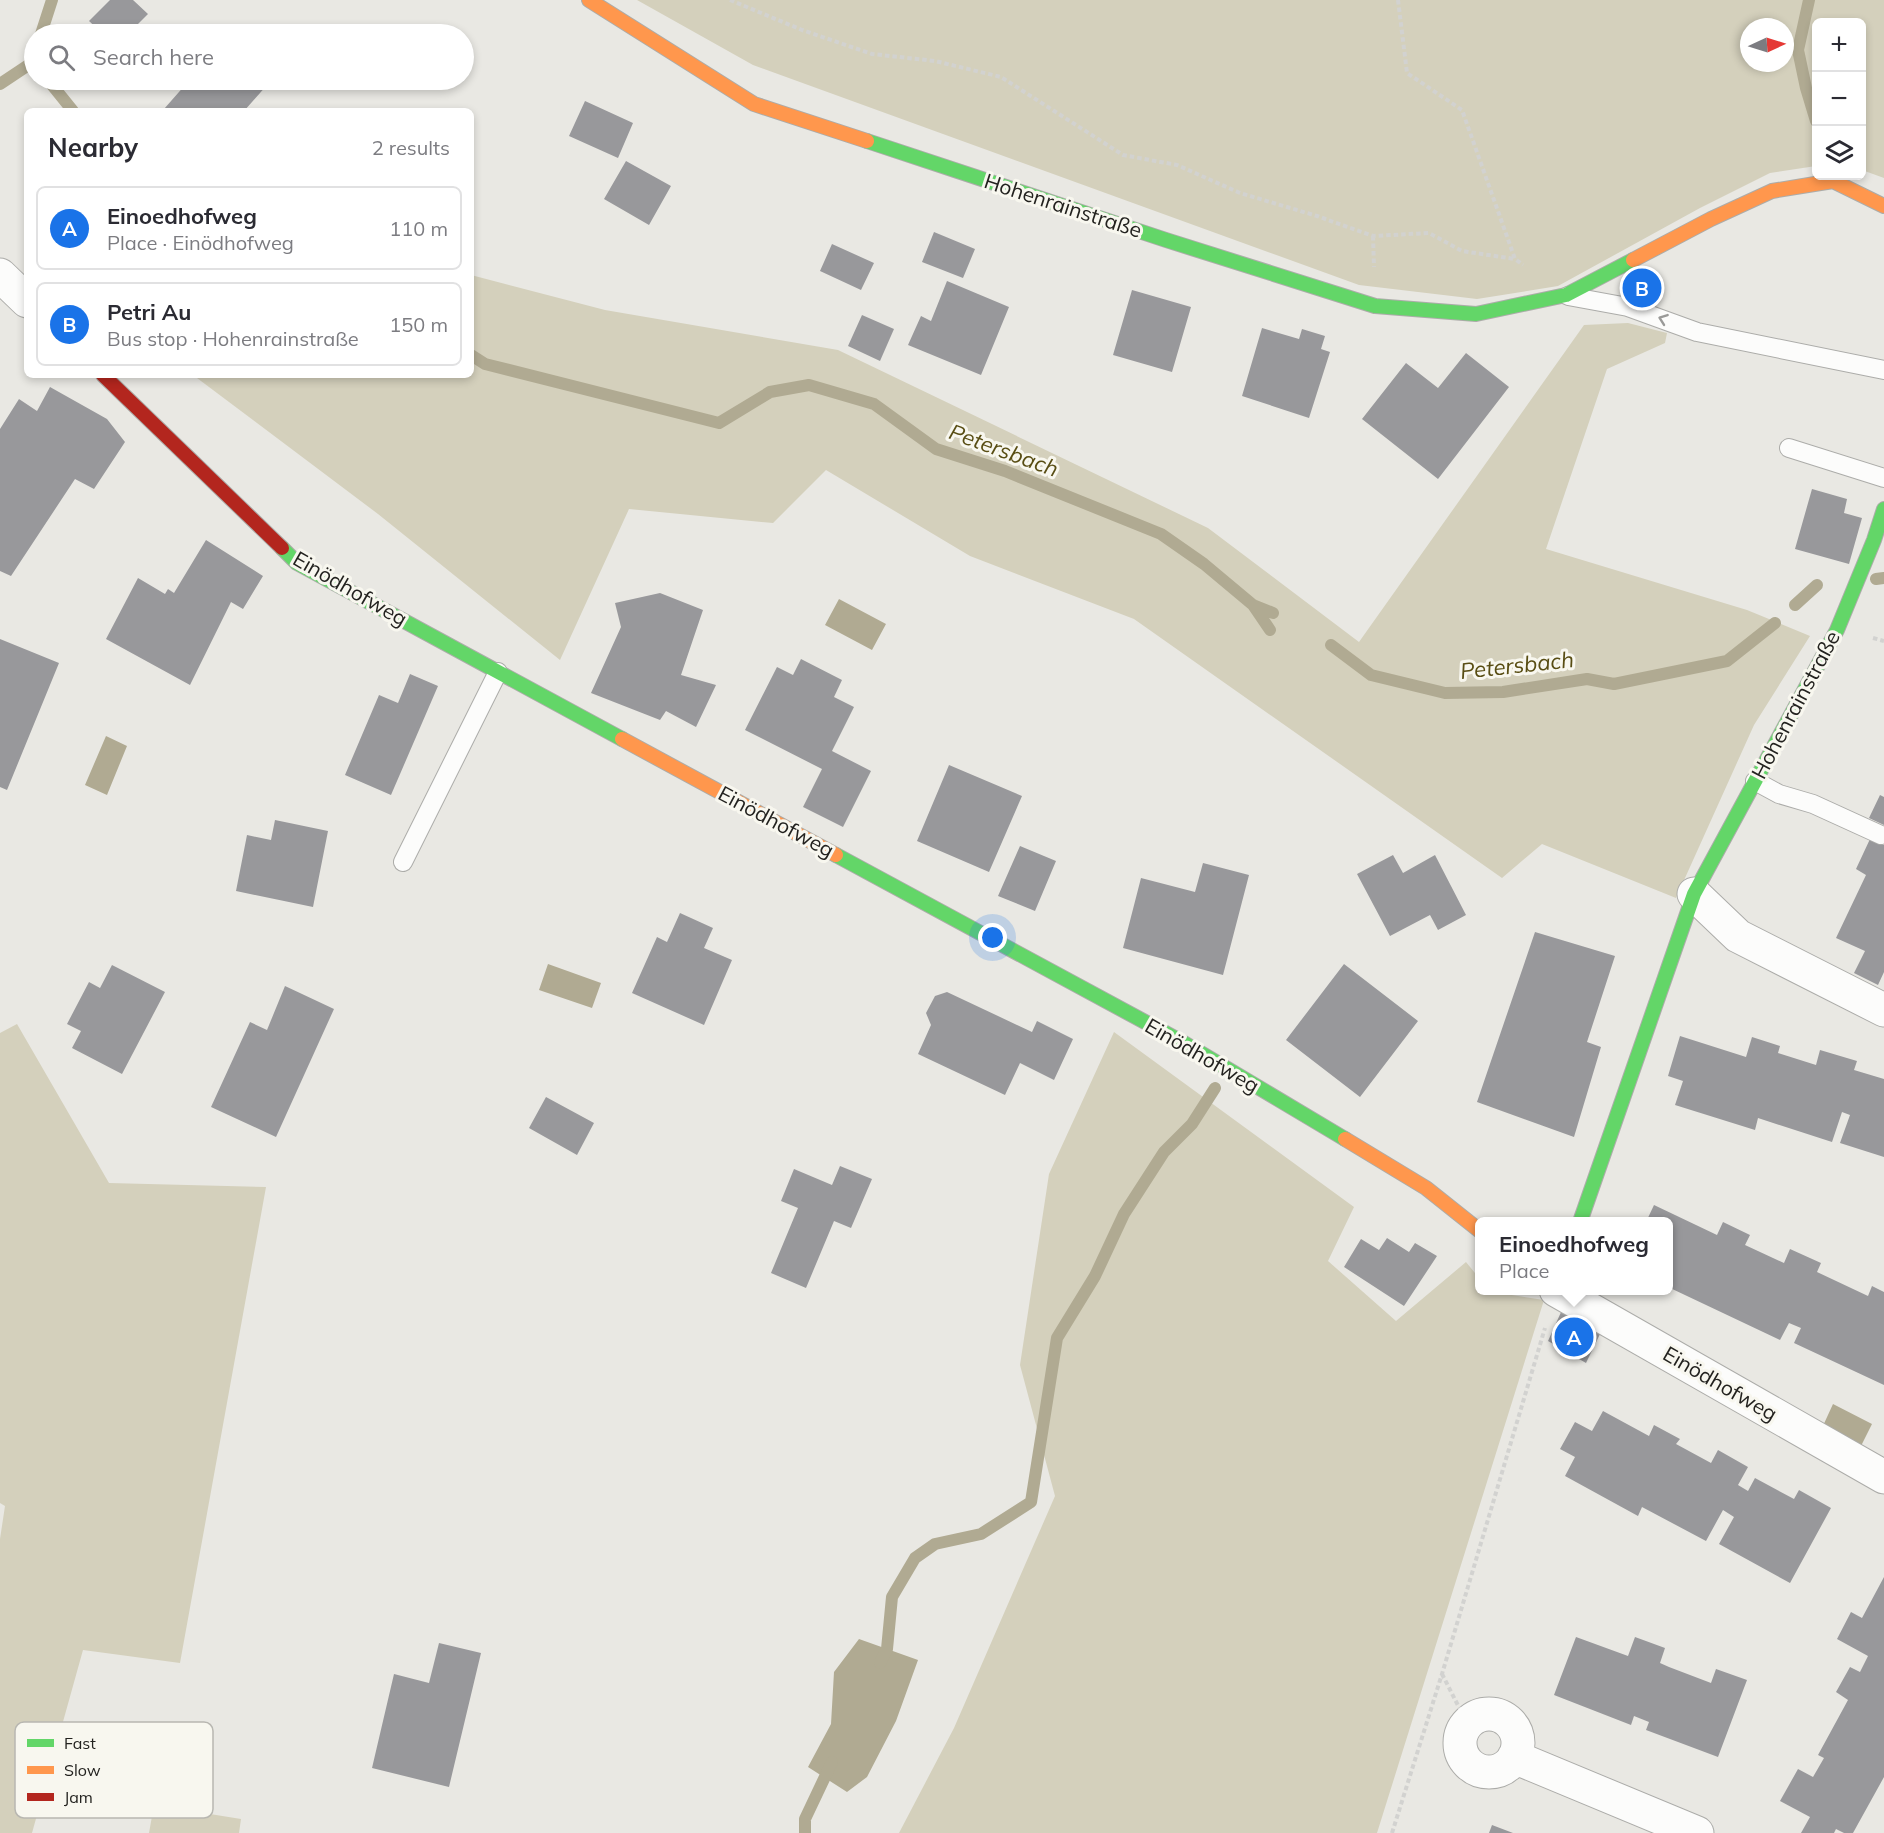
<!DOCTYPE html>
<html lang="en">
<head>
<meta charset="utf-8">
<style>
  body { margin:0; font-family:Mulish,sans-serif; background:#f2f2f3; color:#2b2b33 }
  .controls { position:absolute; right:18px; top:18px; display:grid; overflow:hidden; border-radius:9px; box-shadow:0 3px 9px #0003 }
  .controls button { width:54px; height:54px; display:grid; place-items:center; padding:0; border:0; border-bottom:2px solid #e1e1e2; background:#fff; color:#2b2b33; font:30px sans-serif }
  .compass { position:absolute; left:1740px; top:18px; width:54px; height:54px; border-radius:50%; background:#fff; box-shadow:0 3px 9px #0003; rotate:86deg }
  .you { position:absolute; left:993px; top:938px; width:21px; height:21px; margin:-15px; border:4px solid #fff; border-radius:50%; background:#1a73e8; box-shadow:0 0 0 9px #1a73e833 }
  .badge { display:grid; place-items:center; width:39px; height:39px; border-radius:50%; background:#1a73e8; color:#fff; font-size:20px; font-weight:700 }
  .pin { position:absolute; translate:-50% -50%; border:3px solid #fff; box-shadow:0 2px 6px #0006 }
  .popup { position:absolute; left:1475px; top:1217px; width:198px; height:78px; box-sizing:border-box; display:grid; place-content:center; border-radius:9px; background:#fff; filter:drop-shadow(0 2px 4px #0005); font-size:20px; white-space:nowrap; color:#7c7c81 }
  .popup b { font-size:22px; color:#2b2b33 }
  .popup::after { content:''; position:absolute; left:50%; top:100%; margin-left:-12px; border:12px solid transparent; border-top-color:#fff }
  .list { margin:0; padding:0; list-style:none }
  h2 { display:flex; justify-content:space-between; align-items:center; height:78px; margin:0; padding:0 24px; font-size:26px }
  h2 small { font-size:20px; font-weight:400; color:#7c7c81 }
  .list li { display:grid; grid-template-columns:39px 1fr auto; gap:18px; align-items:center; box-sizing:border-box; height:84px; margin:0 12px 12px; padding:0 12px; border:2px solid #e1e1e2; border-radius:9px }
  .list b { display:block; font-size:22px; white-space:nowrap }
  .list p { margin:0; font-size:20px; white-space:nowrap; color:#7c7c81 }
  .list em { font-size:20px; font-style:normal; color:#7c7c81 }
  .icon { flex:none; width:33px; height:33px; fill:none; stroke:currentColor; stroke-width:2; stroke-linecap:round; stroke-linejoin:round }
  .map { position:relative; flex:none; width:1884px; height:1833px; overflow:hidden }
  .search { position:absolute; background:#fff; box-shadow:0 3px 9px #0003; left:24px; top:24px; width:450px; height:66px; display:flex; align-items:center; gap:15px; box-sizing:border-box; padding:0 21px; border-radius:33px; color:#7c7c81; font-size:22px }
  .panel { position:absolute; background:#fff; box-shadow:0 3px 9px #0003; left:24px; top:108px; width:450px; height:270px; border-radius:9px }
  .map>svg:first-child { display:block }
  .green { fill:#d4d0bc; fill-rule:evenodd }
  .water { fill:#b0aa92 }
  .lines { fill:none; stroke-linecap:round; stroke-linejoin:round }
  .stream { stroke:#b0aa92; stroke-width:12 }
  .building { fill:#98989b }
  .lane-casing { stroke:#acaca9; stroke-width:20 }
  .street-casing { stroke:#acaca9; stroke-width:35 }
  .fast-casing { stroke:#acaca9; stroke-width:16 }
  .slow-casing { stroke:#acaca9; stroke-width:16 }
  .jam-casing { stroke:#acaca9; stroke-width:16 }
  .path { stroke:#d2d2d0; stroke-width:4; stroke-dasharray:4.5 3; stroke-linecap:butt }
  .lane { stroke:#fcfcfb; stroke-width:18 }
  .street { stroke:#fcfcfb; stroke-width:33 }
  .fast { stroke:#63d668; stroke-width:14 }
  .slow { stroke:#ff974d; stroke-width:14 }
  .jam { stroke:#b3261e; stroke-width:14 }
  .oneway { stroke:#9a9a98 }
  .labels { text-anchor:middle; stroke-width:6; stroke-linejoin:round; paint-order:stroke }
  .street-label { font-size:21px; fill:#23221f; stroke:#f8f7ef }
  .water-label { font-size:22px; font-style:italic; fill:#584d13; stroke:#f8f7ef }
  .key { fill:#f8f7ef; stroke:#b8b7b1; stroke-width:1.5 }
  .key-label { font-size:16px; fill:#23221f }
</style>
</head>
<body>
<div class="map">
<svg width="1884" height="1833" viewBox="0 0 1884 1833">
  <rect width="100%" height="100%" fill="#e9e8e3"/>
  <path class="green" d="M637 0H1884V178L1862 170V22H1816V166L1770 173 1700 208 1558 286 1477 299 1359 285 753 65ZM1749 27H1785V63H1749Z
    M471 275 605 310 838 350 1208 528 1359 642 1584 325 1628 323 1667 333 1665 343 1607 369 1546 549 1747 610 1810 636 1754 725 1676 898 1542 844 1502 878 1134 619 970 556 826 470 773 523 629 509 560 660 378 514 193 375H471Z
    M17 1024 109 1183 266 1187 180 1663 83 1650 32 1833H0V1539L5 1506 0 1503V1033Z
    M1114 1032 1354 1207 1328 1261 1396 1321 1466 1262 1479 1278 1480 1290 1544 1300 1377 1833H899L954 1728 1055 1496 1020 1365 1049 1174Z
    M154 1805 241 1819 239 1833H149Z"/>
  <path class="water" d="M839 599 886 624 872 650 825 625Z
    M106 736 127 746 107 795 85 785Z
    M548 964 601 983 592 1008 539 990Z
    M1833 1404 1872 1424 1860 1448 1822 1428Z
    M859 1639 918 1660 896 1721 867 1777 847 1792 808 1767 831 1724 834 1672Z"/>
  <g class="lines">
    <path class="stream" d="M1809 0 1798 50 1806 88 1816 121
      M41 34 52 0
      M48 80 73 111
      M0 84 33 62
      M471 355 485 364 719 423 770 392 809 385 874 404 936 449 1005 471 1161 534 1204 564 1253 605 1273 613
      M1876 579 1884 578
      M1253 605 1270 630
      M1795 605 1817 585
      M1331 645 1371 675 1445 693 1503 692 1587 679 1614 684 1727 661 1775 623
      M880 1663 887 1649 892 1597 915 1558 935 1544 981 1534 1031 1502 1057 1338 1095 1276 1124 1214 1164 1152 1192 1124 1215 1088
      M805 1833V1819L832 1762"/>
  </g>
  <path class="building" d="M110 0H133L148 14 128 34H103L89 21Z
    M181 80H264L268 84 244 111H166L164 109 186 84Z
    M585 101 633 123 618 158 569 136Z
    M626 161 671 186 649 225 604 199Z
    M934 232 975 249 963 278 922 262Z
    M832 244 874 263 861 290 820 271Z
    M947 281 1009 307 981 375 908 345 921 316 931 321Z
    M1132 290 1191 307 1172 372 1113 355Z
    M862 315 894 329 880 361 848 346Z
    M1262 328 1299 339 1302 329 1325 336 1321 349 1330 352 1309 418 1242 396Z
    M1466 353 1509 387 1438 479 1362 419 1406 363 1438 388Z
    M50 387 107 419 125 442 94 489 75 479 11 576 0 571V429L19 399 37 411Z
    M1812 489 1847 499 1844 513 1862 518 1849 564 1795 549Z
    M206 540 263 576 243 609 231 602 190 685 106 639 138 578 165 594 168 589 174 593Z
    M660 593 703 610 681 675 716 685 696 727 666 711 660 720 591 693 621 627 615 603Z
    M0 639 59 663 7 790 0 787Z
    M801 659 842 680 834 697 854 707 832 751 871 771 843 827 803 807 822 769 745 730 777 667 793 675Z
    M410 674 438 686 391 795 345 775 379 695 398 703Z
    M949 765 1022 796 989 872 917 841Z
    M1880 795 1884 797V825L1869 818Z
    M275 820 328 831 313 907 236 891 247 835 271 840Z
    M1870 839 1884 845V972L1878 985 1854 973 1865 951 1836 938 1866 875 1856 869Z
    M1020 846 1056 861 1035 911 998 896Z
    M1393 855 1403 873 1435 855 1466 915 1438 930 1430 915 1390 936 1357 874Z
    M1203 863 1249 875 1223 975 1123 948 1141 878 1195 892Z
    M680 913 713 928 704 948 732 960 704 1025 632 993 657 937 667 942Z
    M1535 932 1615 956 1587 1042 1601 1047 1574 1137 1477 1102Z
    M1344 964 1418 1021 1360 1097 1286 1040Z
    M112 965 165 992 122 1074 72 1048 81 1031 67 1024 89 982 100 988Z
    M285 986 334 1009 276 1137 211 1107 250 1022 267 1030Z
    M947 992 1032 1032 1037 1021 1073 1039 1054 1080 1020 1063 1005 1095 918 1054 931 1025 926 1013 935 996Z
    M1680 1036 1746 1057 1752 1037 1780 1046 1778 1053 1816 1065 1820 1050 1857 1061 1854 1070 1884 1079V1157L1840 1143 1850 1115 1842 1112 1832 1142 1758 1118 1755 1130 1675 1105 1683 1081 1668 1076Z
    M546 1097 594 1123 577 1155 529 1128Z
    M840 1166 872 1179 851 1228 834 1221 806 1288 771 1273 798 1208 781 1201 794 1169 832 1185Z
    M1654 1205 1717 1235 1723 1222 1750 1235 1745 1245 1784 1263 1790 1249 1821 1263 1817 1272 1868 1296 1872 1286 1884 1292V1385L1794 1343 1801 1328 1789 1323 1780 1340 1668 1287V1222H1646Z
    M1387 1238 1409 1252 1415 1243 1437 1256 1404 1306 1344 1267 1361 1239 1379 1250Z
    M1562 1310 1601 1332 1586 1363 1548 1341Z
    M1603 1411 1649 1436 1654 1425 1680 1439 1676 1444 1711 1463 1718 1450 1748 1467 1738 1485 1748 1491 1755 1478 1794 1499 1799 1490 1831 1508 1790 1583 1719 1544 1734 1517 1723 1510 1706 1541 1642 1507 1638 1516 1565 1476 1575 1457 1560 1449 1575 1422 1592 1431Z
    M1884 1577V1777L1853 1833H1844L1836 1829 1834 1833H1801L1810 1817 1780 1801 1798 1769 1813 1777 1824 1758 1818 1755 1848 1700 1836 1692 1850 1667 1860 1672 1868 1656 1837 1639 1851 1612 1862 1618Z
    M1576 1637 1628 1656 1635 1637 1665 1648 1660 1663 1669 1667 1711 1683 1716 1669 1747 1680 1718 1757 1646 1730 1649 1722 1634 1716 1631 1725 1554 1695Z
    M439 1643 481 1653 449 1787 372 1768 394 1674 429 1683Z
    M1492 1825 1513 1833H1489Z"/>
  <g class="lines">
    <defs>
      <path id="lane" d="M1568 296 1628 307 1697 332 1884 370
        M1789 448 1884 478
        M1755 781 1779 794 1813 804 1881 835
        M403 862 498 672"/>
      <path id="street" d="M0 275 27 301
        M1694 894 1738 936 1884 1010
        M1556 1290 1884 1477
        M1460 1743a29 29 0 1 1 58 0a29 29 0 1 1-58 0Z
        M1514 1757 1697 1833"/>
      <path id="fast" d="M867 141 1166 240 1375 306 1476 314 1566 295 1633 260
        M282 548 297 563 622 739
        M836 855 1184 1043 1345 1139
        M1580 1222 1694 894 1837 630 1874 540 1884 509"/>
      <path id="slow" d="M589 0 754 104 867 141
        M1633 260 1711 219 1772 191 1833 181 1884 206
        M622 739 836 855
        M1345 1139 1426 1188 1480 1231"/>
      <path id="jam" d="M103 375 282 548"/>
    </defs>
    <use href="#lane" class="lane-casing"/>
    <use href="#street" class="street-casing"/>
    <use href="#fast" class="fast-casing"/>
    <use href="#slow" class="slow-casing"/>
    <use href="#jam" class="jam-casing"/>
    <path class="path" d="M730 0 802 30 872 54 935 61 1001 77 1123 155 1177 165 1240 193 1317 216 1373 236 1429 233 1462 251 1515 259
      M1398 0 1407 73 1462 110 1515 259 1523 265
      M1373 236 1374 267
      M1873 638 1884 641
      M1442 1674 1467 1723
      M1392 1833 1442 1674 1545 1328"/>
    <use href="#lane" class="lane"/>
    <use href="#street" class="street"/>
    <use href="#fast" class="fast"/>
    <use href="#slow" class="slow"/>
    <use href="#jam" class="jam"/>
  </g>
  <defs><path id="oneway-chevron" d="M-2-3.5L2.5 0L-2 3.5" fill="none" stroke-width="1.6" stroke-linecap="round" stroke-linejoin="round" transform="scale(1.5)"/></defs>
  <use class="oneway" href="#oneway-chevron" transform="translate(1663 319) rotate(-160)"/>
  <g class="labels">
    <g class="street-label">
      <text transform="translate(1063 206) rotate(18)" y="7">Hohenrainstraße</text>
      <text transform="translate(350 589) rotate(30)" y="7">Einödhofweg</text>
      <text transform="translate(1796 705) rotate(-62)" y="7">Hohenrainstraße</text>
      <text transform="translate(776 822) rotate(28)" y="7">Einödhofweg</text>
      <text transform="translate(1202 1056) rotate(30)" y="7">Einödhofweg</text>
      <text transform="translate(1720 1384) rotate(30)" y="7">Einödhofweg</text>
    </g>
    <g class="water-label">
      <text transform="translate(1004 450) rotate(20)" y="8">Petersbach</text>
      <text transform="translate(1517 665) rotate(-6)" y="8">Petersbach</text>
    </g>
  </g>
  <rect x="15" y="1722" width="198" height="96" rx="9" class="key"/>
  <rect x="27" y="1739" width="27" height="8" fill="#63d668"/>
  <rect x="27" y="1766" width="27" height="8" fill="#ff974d"/>
  <rect x="27" y="1793" width="27" height="8" fill="#b3261e"/>
  <g class="key-label">
    <text x="64" y="1749">Fast</text>
    <text x="64" y="1776">Slow</text>
    <text x="64" y="1803">Jam</text>
  </g>
</svg>
<div class="controls">
<button>+</button>
<button>−</button>
<button><svg class="icon" aria-label="layers" viewBox="0 0 24 24"><path d="M12 4l9 5-9 5-9-5zM3 14l9 5 9-5"/></svg></button>
</div>
<svg class="compass" viewBox="-18 -18 36 36"><path d="M0-13l5 13h-10z" fill="#e53935"/><path d="M0 13l5-13h-10z" fill="#7c7c81"/></svg>
<div class="you"></div>
<div class="pin badge" style="left:1574px;top:1337px">A</div>
<div class="popup"><b>Einoedhofweg</b>Place</div>
<div class="pin badge" style="left:1642px;top:288px">B</div>
<div class="search"><svg class="icon" aria-label="search" viewBox="0 0 24 24"><circle cx="10" cy="10" r="6"/><path d="M15 15l6 6"/></svg>Search here</div>
<section class="panel">
<h2>Nearby<small>2 results</small></h2>
<ul class="list">
<li><span class="badge">A</span><div><b>Einoedhofweg</b><p>Place · Einödhofweg</p></div><em>110 m</em></li>
<li><span class="badge">B</span><div><b>Petri Au</b><p>Bus stop · Hohenrainstraße</p></div><em>150 m</em></li>
</ul>
</section>
</div>
</body>
</html>
